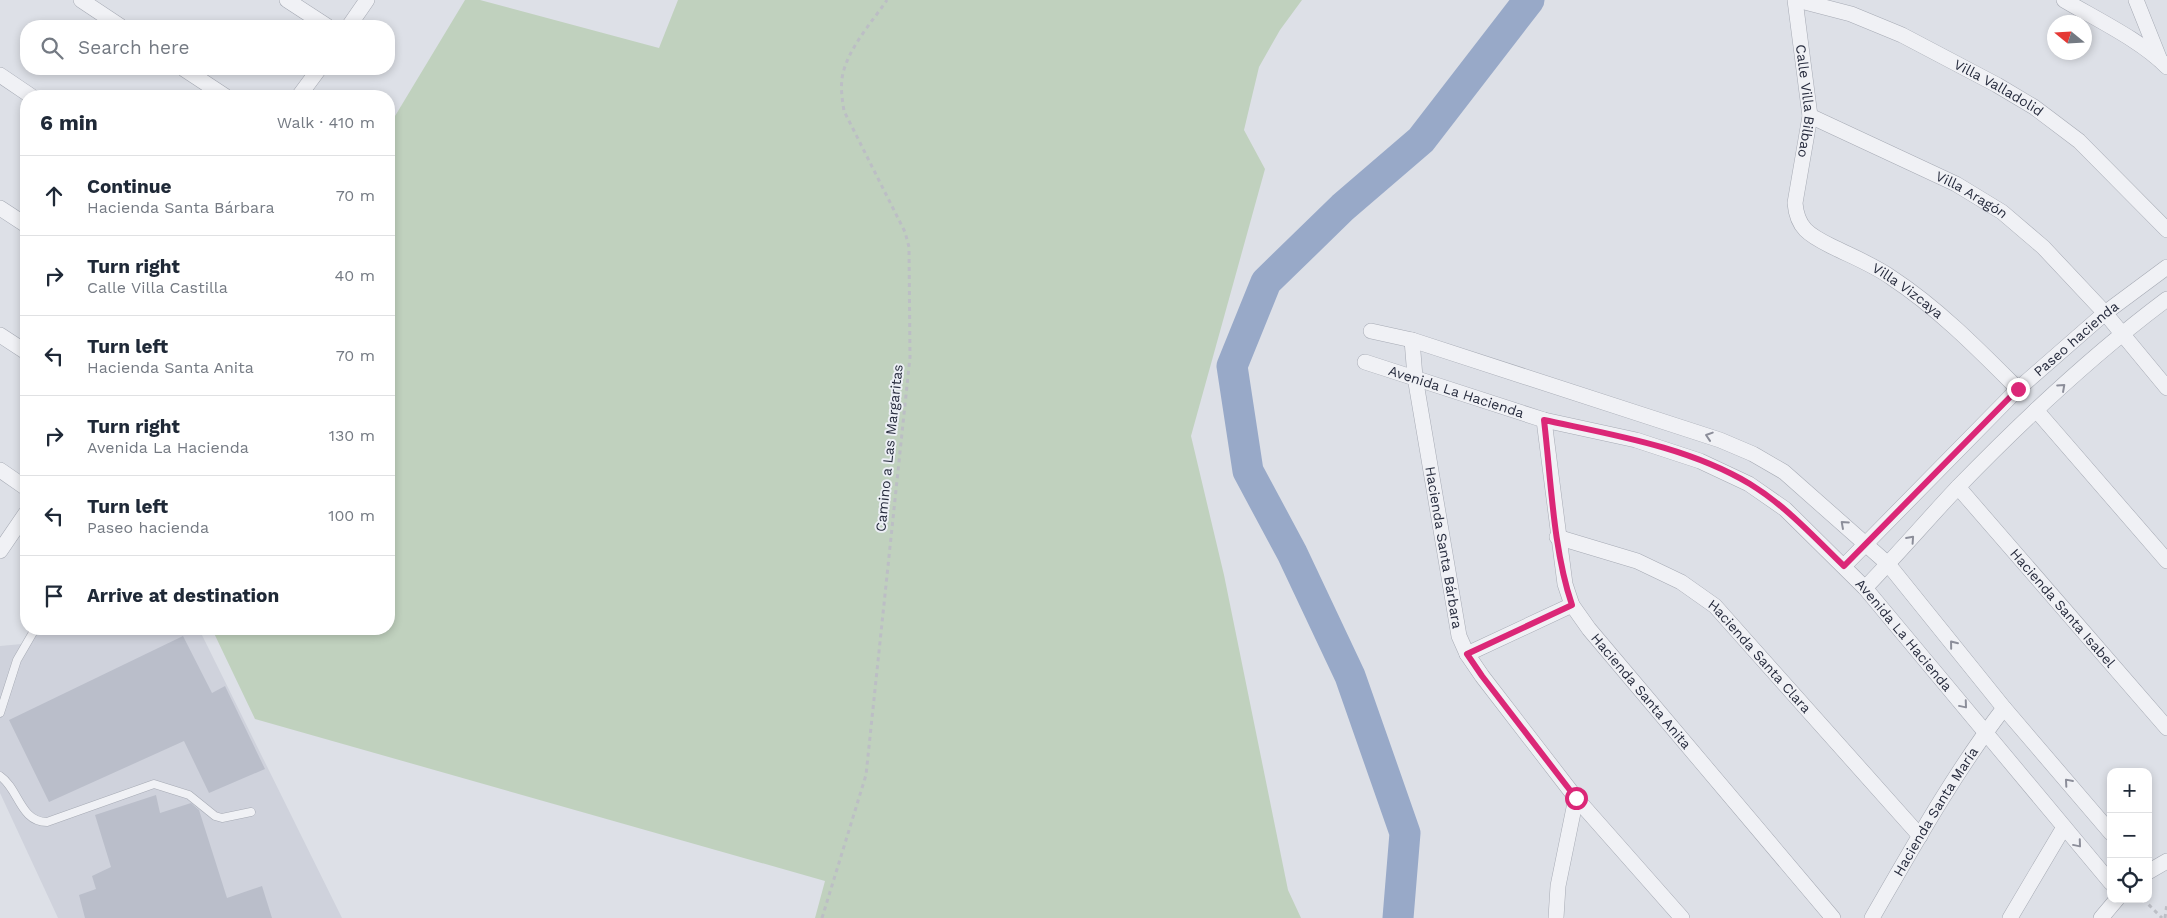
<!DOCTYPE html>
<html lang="en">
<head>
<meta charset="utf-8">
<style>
  body { margin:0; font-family:"Work Sans",sans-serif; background:#f2f2f3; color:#1f2937 }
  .controls { position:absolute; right:15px; bottom:15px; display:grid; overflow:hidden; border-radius:10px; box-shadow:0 2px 8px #0003 }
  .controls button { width:45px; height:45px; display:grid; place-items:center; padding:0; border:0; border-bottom:1px solid #e0e1e3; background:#fff; color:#1f2937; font:25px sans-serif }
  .compass { position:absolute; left:2047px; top:15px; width:45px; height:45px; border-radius:50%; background:#fff; box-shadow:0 2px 8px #0003; rotate:288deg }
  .stop { position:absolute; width:15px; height:15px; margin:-11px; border:4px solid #db2777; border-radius:50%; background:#fff }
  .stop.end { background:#db2777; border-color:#fff; box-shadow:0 1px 5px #0008 }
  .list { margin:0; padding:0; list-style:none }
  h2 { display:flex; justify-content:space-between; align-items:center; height:65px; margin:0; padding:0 20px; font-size:21px }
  h2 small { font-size:16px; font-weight:400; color:#747a83 }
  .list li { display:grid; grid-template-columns:32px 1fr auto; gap:15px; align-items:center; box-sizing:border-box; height:80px; padding:0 20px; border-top:1px solid #e0e1e3 }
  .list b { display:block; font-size:19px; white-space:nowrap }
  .list p { margin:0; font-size:16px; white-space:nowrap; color:#747a83 }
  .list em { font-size:16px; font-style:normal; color:#747a83 }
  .icon { flex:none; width:28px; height:28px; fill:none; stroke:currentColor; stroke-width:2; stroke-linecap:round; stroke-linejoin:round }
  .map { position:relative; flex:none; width:2167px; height:918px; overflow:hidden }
  .search { position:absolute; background:#fff; box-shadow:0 2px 8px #0003; left:20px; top:20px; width:375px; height:55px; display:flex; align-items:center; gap:12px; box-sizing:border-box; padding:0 18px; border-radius:20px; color:#747a83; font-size:19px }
  .panel { position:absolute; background:#fff; box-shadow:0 2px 8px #0003; left:20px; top:90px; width:375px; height:545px; border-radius:20px }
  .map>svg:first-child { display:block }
  .built { fill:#cfd2dc }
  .green { fill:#c0d1be }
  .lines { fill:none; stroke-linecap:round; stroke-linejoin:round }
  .river { stroke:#98a9c8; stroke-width:31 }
  .building { fill:#babeca }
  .lane-casing { stroke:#a6aab4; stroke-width:9 }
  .street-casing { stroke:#a6aab4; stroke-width:16 }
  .path { stroke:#bcbec5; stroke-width:3; stroke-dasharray:4 4; stroke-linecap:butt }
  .lane { stroke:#f0f1f5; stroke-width:8 }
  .street { stroke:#f0f1f5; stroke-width:15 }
  .oneway { stroke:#8c8e9a }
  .route { stroke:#db2777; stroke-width:6 }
  .labels { text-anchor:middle; stroke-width:4; stroke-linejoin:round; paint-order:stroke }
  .street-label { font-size:14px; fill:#272c3e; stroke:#eceff5 }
</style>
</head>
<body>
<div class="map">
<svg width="2167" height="918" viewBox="0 0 2167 918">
  <rect width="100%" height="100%" fill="#dde0e7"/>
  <path class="built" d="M31 629H199L342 918H58L0 793V646L22 644Z"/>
  <path class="green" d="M465 0H480L659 48 678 0H1302L1280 30 1259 67 1244 130 1265 169 1191 436 1224 575 1288 890 1301 918H815L825 881 255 719 212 629H389V126Z"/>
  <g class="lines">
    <path class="river" d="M1398 918 1405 833 1350 676 1292 553 1248 471 1232 366 1266 282 1343 207 1421 140 1529 0"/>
  </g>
  <path class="building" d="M183 636 212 693 225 686 265 769 209 793 184 741 49 802 9 720Z
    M156 795 160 813 191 803 199 810 227 898 262 886 272 918H85L79 895 96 889 92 876 111 867 95 815Z"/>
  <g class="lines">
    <defs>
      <path id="lane" d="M0 713 17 660 35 629
        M0 776C19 789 20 822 47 822L154 784 189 795 215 816 222 818 251 812"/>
      <g id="street">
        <path d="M81 0 120 26"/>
        <path d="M287 0 327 26"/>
        <path id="s1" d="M1795 0 1810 116 1795 203C1797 228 1809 235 1831 246 1851 256 1874 265 1892 278 1939 309 1979 350 2018 389"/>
        <path id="s2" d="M1797 0 1851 14 1902 35 1997 85 2034 107 2079 141 2167 230"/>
        <path d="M2064 0C2096 19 2142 41 2167 67"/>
        <path d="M2136 0 2160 60"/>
        <path d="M349 26 367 0"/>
        <path d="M184 69 225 96"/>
        <path d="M0 75 31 96"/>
        <path d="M299 96 319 69"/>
        <path id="s3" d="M1810 116 1956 184 2002 212 2043 247 2105 313 2167 388"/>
        <path d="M0 208 26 225"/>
        <path d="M1371 331 1412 340 1720 440 1753 454 1784 472 1888 564 2004 708 2111 833"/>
        <path d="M0 335 26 352"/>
        <path id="s4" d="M1412 340 1415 377 1459 636 1467 654 1482 676 1576 798 1682 918"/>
        <path id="s5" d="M1365 362 1544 420 1636 440 1700 461 1749 484 1785 509 1865 588 2111 883"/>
        <path d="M2036 410 2167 561"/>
        <path id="s6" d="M1544 420 1565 584 1572 605 1589 629 1833 918"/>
        <path d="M0 470 26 488"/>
        <path id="s7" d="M1958 487 2167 728"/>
        <path id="s8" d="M1557 537 1637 561 1681 582 1715 606 1920 836"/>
        <path d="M0 551 26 513"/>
        <path id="s9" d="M1844 566 2018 389 2105 313 2167 267"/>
        <path d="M1865 588C1897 555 1927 520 1958 487 2023 420 2092 355 2167 299"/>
        <path d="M1467 654 1572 605"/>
        <path d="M2148 872 2167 861"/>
        <path d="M1556 918 1558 886 1576 798"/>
        <path id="s10" d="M1872 918C1913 847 1954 773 2004 708"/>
        <path d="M2010 918 2064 827"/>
        <path d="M2101 918 2117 899"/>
      </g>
    </defs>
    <use href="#lane" class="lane-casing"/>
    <use href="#street" class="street-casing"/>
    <path class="path" d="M2143 899 2162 918
      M822 918 866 775 910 357 909 247 905 232 844 111C842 98 840 86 843 73 850 46 872 22 887 0
      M2165 918 2167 903"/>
    <use href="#lane" class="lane"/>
    <use href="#street" class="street"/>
  </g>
  <defs><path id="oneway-chevron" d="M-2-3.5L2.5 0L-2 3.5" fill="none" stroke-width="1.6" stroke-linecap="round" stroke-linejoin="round" transform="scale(1.25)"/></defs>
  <g class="oneway">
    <use href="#oneway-chevron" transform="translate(2062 387) rotate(-42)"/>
    <use href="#oneway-chevron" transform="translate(1709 436) rotate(-162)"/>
    <use href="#oneway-chevron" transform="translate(1844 524) rotate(-138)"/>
    <use href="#oneway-chevron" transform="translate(1911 539) rotate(-48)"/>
    <use href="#oneway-chevron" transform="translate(1953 644) rotate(-129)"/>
    <use href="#oneway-chevron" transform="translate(1964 705) rotate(50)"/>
    <use href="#oneway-chevron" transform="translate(2068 782) rotate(-131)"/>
    <use href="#oneway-chevron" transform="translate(2078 844) rotate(50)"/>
  </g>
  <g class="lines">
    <path class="route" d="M1576 798 1482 676 1467 654 1572 605C1553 549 1551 479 1544 420 1613 435 1688 447 1750 484 1786 506 1814 537 1844 566L2018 389"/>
  </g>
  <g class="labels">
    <g class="street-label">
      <text dy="5" stroke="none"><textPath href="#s2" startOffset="221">Villa Valladolid</textPath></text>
      <text dy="5" stroke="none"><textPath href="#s1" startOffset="102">Calle Villa Bilbao</textPath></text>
      <text dy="5" stroke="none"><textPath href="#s3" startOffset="180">Villa Aragón</textPath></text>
      <text dy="5" stroke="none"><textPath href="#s1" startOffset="354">Villa Vizcaya</textPath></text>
      <text dy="5" stroke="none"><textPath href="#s9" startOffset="325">Paseo hacienda</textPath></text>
      <text dy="5" stroke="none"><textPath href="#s5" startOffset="96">Avenida La Hacienda</textPath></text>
      <text transform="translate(889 448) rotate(-84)" y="5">Camino a Las Margaritas</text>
      <text dy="5" stroke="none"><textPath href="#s4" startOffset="210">Hacienda Santa Bárbara</textPath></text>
      <text dy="5" stroke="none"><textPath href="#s7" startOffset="160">Hacienda Santa Isabel</textPath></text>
      <text dy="5" stroke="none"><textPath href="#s5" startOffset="621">Avenida La Hacienda</textPath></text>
      <text dy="5" stroke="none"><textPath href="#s8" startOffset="241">Hacienda Santa Clara</textPath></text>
      <text dy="5" stroke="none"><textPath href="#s6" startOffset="298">Hacienda Santa Anita</textPath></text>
      <text dy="5" stroke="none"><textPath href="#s10" startOffset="124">Hacienda Santa María</textPath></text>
    </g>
  </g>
</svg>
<div class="controls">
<button>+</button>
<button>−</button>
<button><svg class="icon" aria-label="locate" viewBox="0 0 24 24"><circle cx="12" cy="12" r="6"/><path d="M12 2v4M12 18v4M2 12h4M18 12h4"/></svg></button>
</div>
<svg class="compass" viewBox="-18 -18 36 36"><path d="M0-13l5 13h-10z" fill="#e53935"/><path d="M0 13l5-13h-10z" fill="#747a83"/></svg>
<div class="stop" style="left:1576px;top:798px"></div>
<div class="stop end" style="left:2018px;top:389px"></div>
<div class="search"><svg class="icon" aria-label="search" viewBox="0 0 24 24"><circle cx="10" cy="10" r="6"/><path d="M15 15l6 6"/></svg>Search here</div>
<section class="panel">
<h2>6 min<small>Walk · 410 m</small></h2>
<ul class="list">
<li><svg class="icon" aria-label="ahead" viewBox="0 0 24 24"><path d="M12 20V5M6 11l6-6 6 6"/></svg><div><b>Continue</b><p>Hacienda Santa Bárbara</p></div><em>70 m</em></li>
<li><svg class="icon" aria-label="right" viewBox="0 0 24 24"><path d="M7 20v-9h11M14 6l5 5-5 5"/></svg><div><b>Turn right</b><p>Calle Villa Castilla</p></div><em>40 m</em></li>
<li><svg class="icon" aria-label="left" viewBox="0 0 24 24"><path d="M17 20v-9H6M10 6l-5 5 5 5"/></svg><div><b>Turn left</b><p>Hacienda Santa Anita</p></div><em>70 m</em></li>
<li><svg class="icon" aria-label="right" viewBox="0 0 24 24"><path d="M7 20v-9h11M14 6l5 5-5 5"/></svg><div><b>Turn right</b><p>Avenida La Hacienda</p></div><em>130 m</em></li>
<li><svg class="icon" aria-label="left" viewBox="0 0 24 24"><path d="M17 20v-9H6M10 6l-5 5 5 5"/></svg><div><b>Turn left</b><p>Paseo hacienda</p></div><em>100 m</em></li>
<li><svg class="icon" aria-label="arrive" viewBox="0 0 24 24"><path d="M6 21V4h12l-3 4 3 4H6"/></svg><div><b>Arrive at destination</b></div></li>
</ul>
</section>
</div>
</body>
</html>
